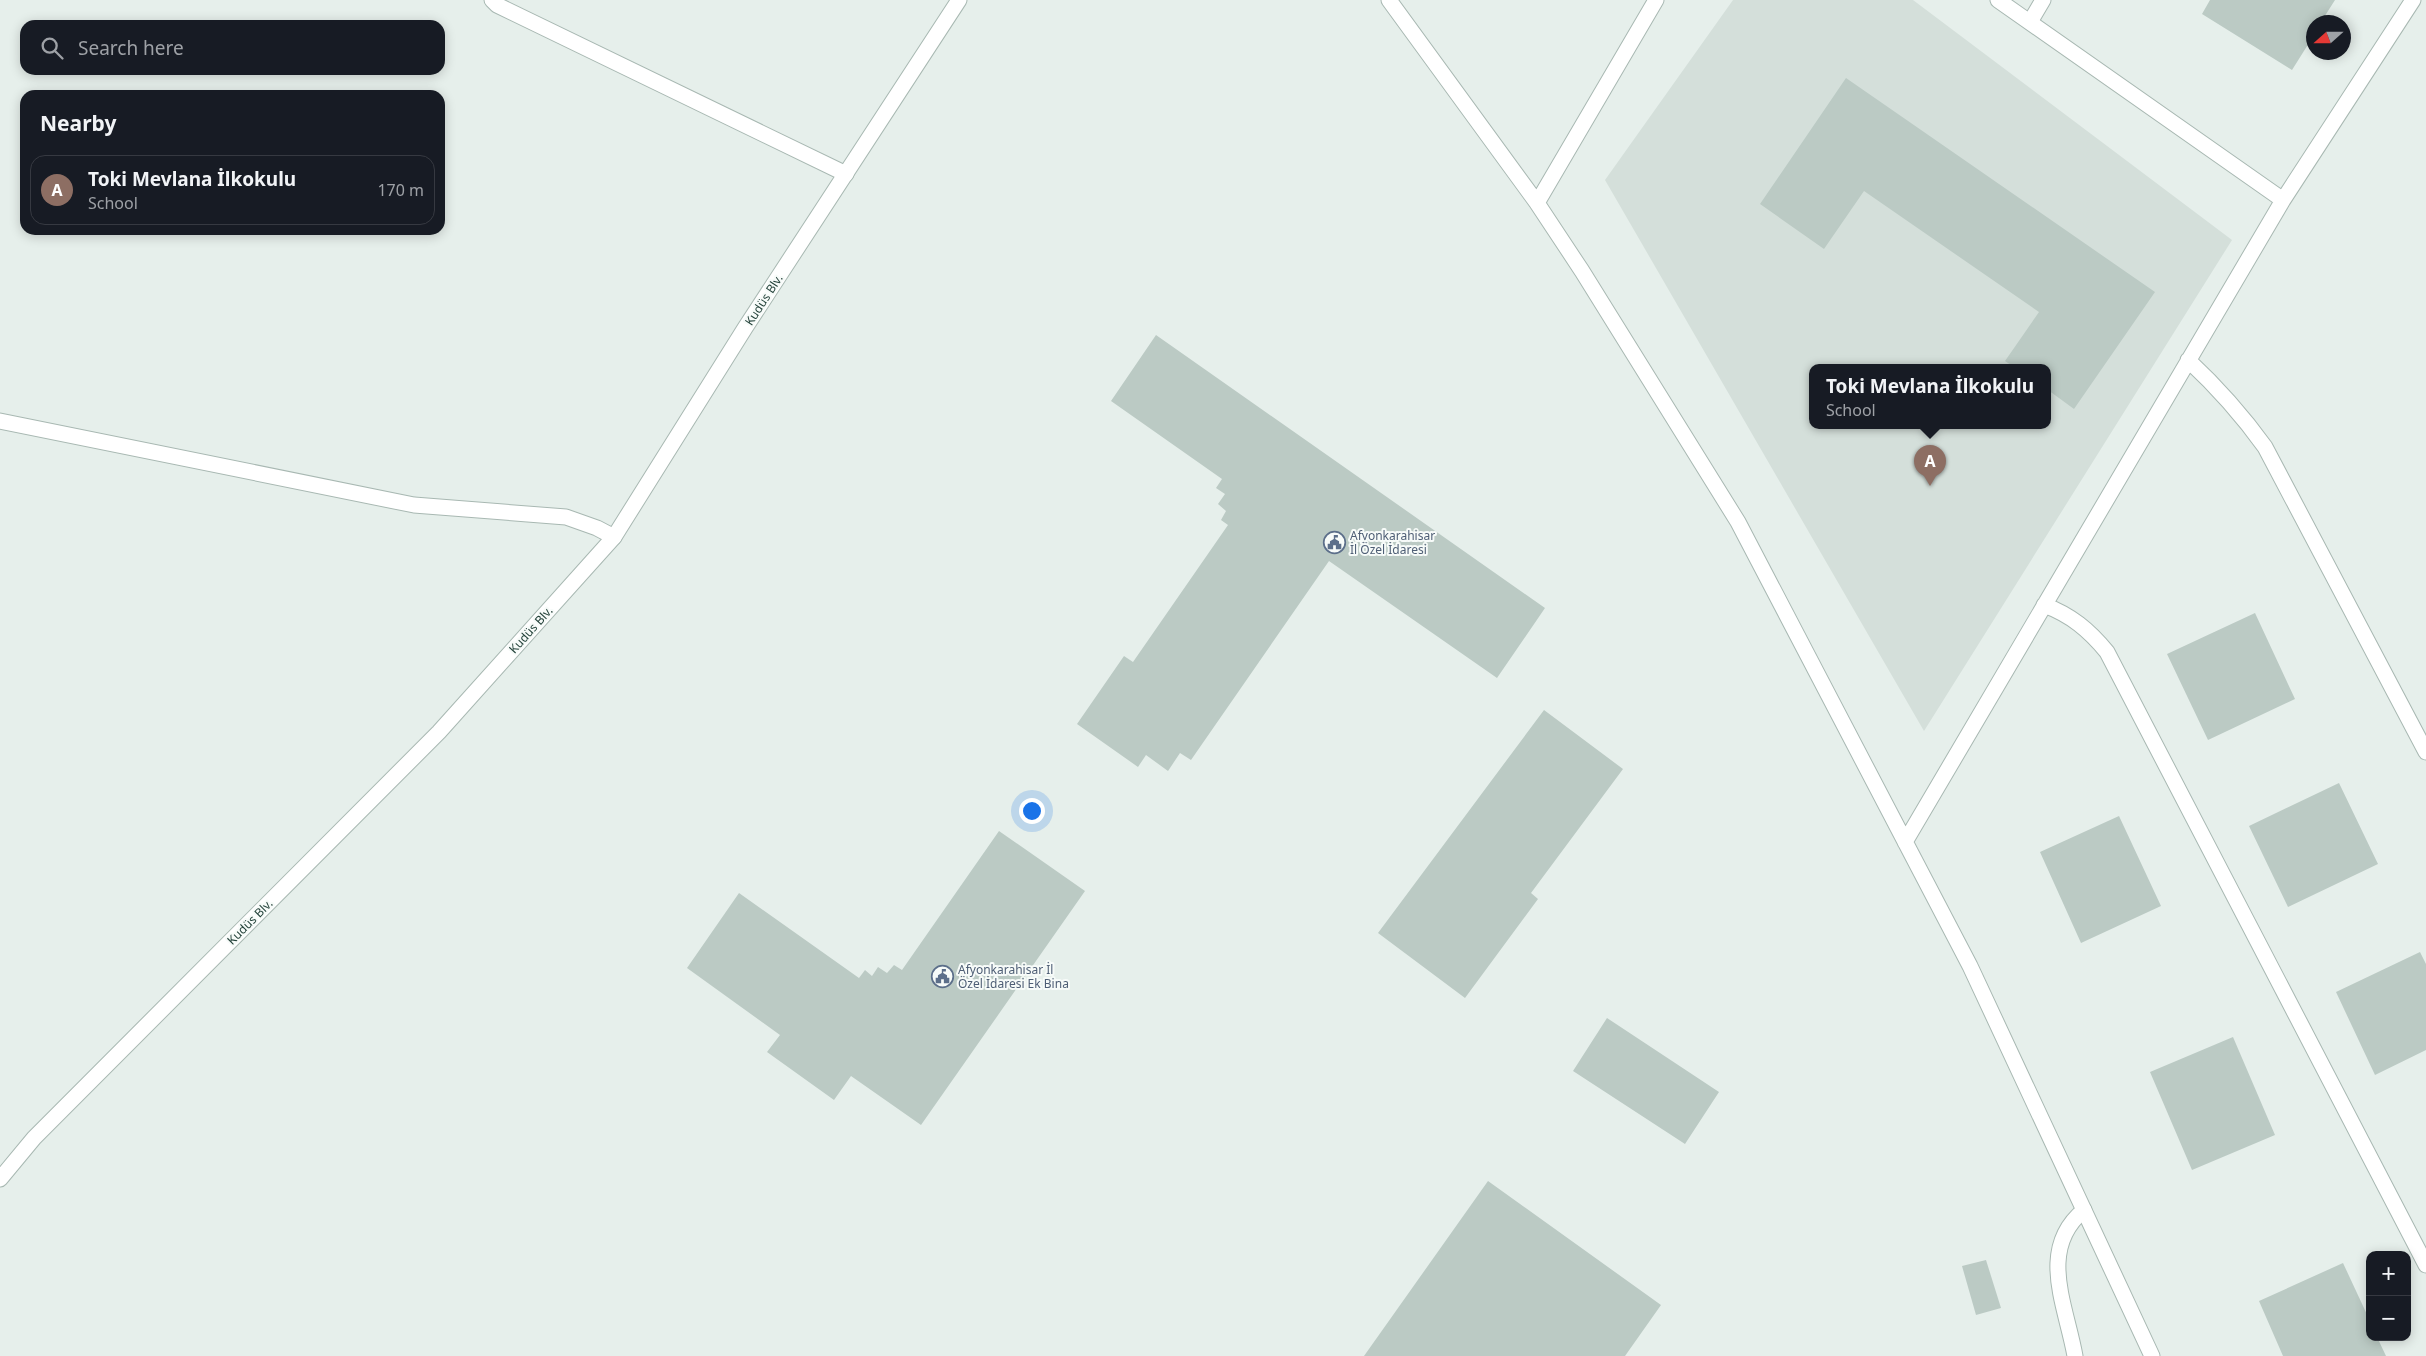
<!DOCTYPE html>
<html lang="en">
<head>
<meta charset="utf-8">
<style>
  body { margin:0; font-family:"Noto Sans",sans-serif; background:#20242c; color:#f1f3f6 }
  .controls { position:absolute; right:15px; bottom:15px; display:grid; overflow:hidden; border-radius:10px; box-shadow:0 2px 12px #0003 }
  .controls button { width:45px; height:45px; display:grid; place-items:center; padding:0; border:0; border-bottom:1px solid #363941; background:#171b24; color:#f1f3f6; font:25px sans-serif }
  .compass { position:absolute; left:2306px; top:15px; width:45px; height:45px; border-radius:50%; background:#171b24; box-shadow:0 2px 12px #0003; rotate:249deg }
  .you { position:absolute; left:1031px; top:810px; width:18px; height:18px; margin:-12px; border:4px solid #fff; border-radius:50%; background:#1a73e8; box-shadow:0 0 0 8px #1a73e833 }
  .badge { display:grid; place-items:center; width:32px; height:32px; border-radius:50%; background:#1a73e8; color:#fff; font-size:16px; font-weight:700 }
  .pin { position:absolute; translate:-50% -41px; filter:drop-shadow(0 1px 2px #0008) }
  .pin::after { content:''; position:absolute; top:26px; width:18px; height:15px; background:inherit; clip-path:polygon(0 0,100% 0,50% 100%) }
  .popup { position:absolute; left:1809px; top:364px; width:242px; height:65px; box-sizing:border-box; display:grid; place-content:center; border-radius:10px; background:#171b24; filter:drop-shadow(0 1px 4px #0005); font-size:16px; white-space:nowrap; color:#9ea1a6 }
  .popup b { font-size:19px; color:#f1f3f6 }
  .popup::after { content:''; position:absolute; left:50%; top:100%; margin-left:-10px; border:10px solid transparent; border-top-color:#171b24 }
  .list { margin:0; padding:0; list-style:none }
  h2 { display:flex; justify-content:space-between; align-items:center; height:65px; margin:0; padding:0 20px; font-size:21px }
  h2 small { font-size:16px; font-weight:400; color:#9ea1a6 }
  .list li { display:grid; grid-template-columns:32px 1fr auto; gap:15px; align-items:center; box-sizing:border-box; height:70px; margin:0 10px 10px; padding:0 10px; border:1px solid #363941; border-radius:15px }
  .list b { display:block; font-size:19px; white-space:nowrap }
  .list p { margin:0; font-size:16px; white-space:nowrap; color:#9ea1a6 }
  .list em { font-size:16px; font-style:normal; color:#9ea1a6 }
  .icon { flex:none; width:28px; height:28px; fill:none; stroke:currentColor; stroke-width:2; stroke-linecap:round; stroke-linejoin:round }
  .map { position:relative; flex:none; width:2426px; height:1356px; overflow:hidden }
  .search { position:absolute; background:#171b24; box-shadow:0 2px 12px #0003; left:20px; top:20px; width:425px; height:55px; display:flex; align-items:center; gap:12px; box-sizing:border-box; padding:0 18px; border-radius:15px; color:#9ea1a6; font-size:19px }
  .panel { position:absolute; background:#171b24; box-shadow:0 2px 12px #0003; left:20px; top:90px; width:425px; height:145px; border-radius:15px }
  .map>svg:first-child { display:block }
  .built { fill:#d4dfda; fill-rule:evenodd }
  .building { fill:#bbcac4 }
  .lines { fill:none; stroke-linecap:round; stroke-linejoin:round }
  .service-casing { stroke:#a8b8b2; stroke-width:17 }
  .minor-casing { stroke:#a8b8b2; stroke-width:17 }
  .tertiary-casing { stroke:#a8b8b2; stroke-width:17 }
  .service { stroke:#fff; stroke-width:15 }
  .minor { stroke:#fff; stroke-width:15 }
  .tertiary { stroke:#fff; stroke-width:15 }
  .labels { text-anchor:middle; stroke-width:4; stroke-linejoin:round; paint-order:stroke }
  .street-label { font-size:12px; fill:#24423a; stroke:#f7fbf9 }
  .service-label { font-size:12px; fill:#4e5e75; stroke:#f7fbf9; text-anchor:start }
</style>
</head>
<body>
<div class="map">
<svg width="2426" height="1356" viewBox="0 0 2426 1356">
  <rect width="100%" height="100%" fill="#e6efeb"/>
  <path class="built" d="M1733 0H1913L2232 240 1924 731 1605 180ZM1812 367H2048V425H1812Z"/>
  <path class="building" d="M2210 0H2335L2321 22H2314V35L2292 70 2202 14Z
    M1846 78 2155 292 2074 409 2048 390V367H2014L2005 361 2039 312 1864 191 1824 249 1760 204Z
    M1156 335 1545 608 1497 678 1329 561 1191 760 1180 753 1168 771 1146 755 1138 767 1077 724 1124 656 1133 662 1228 525 1221 520 1226 511 1218 504 1225 494 1216 488 1222 479 1111 401Z
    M2255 613 2295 699 2208 740 2167 654Z
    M1544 710 1623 769 1531 893 1538 899 1465 998 1378 933Z
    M2339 783 2378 864 2288 907 2249 826Z
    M2119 816 2161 906 2081 943 2040 852Z
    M999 831 1085 891 921 1125 851 1076 834 1100 767 1052 780 1035 687 968 739 893 859 978 865 970 872 976 878 967 887 973 894 965 902 970Z
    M2420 952 2426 964V1050L2375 1075 2336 992Z
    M1607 1018 1719 1092 1685 1144 1573 1071Z
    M2233 1037 2275 1135 2192 1170 2150 1072Z
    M1488 1181 1661 1305 1625 1356H1364Z
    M1986 1260 2001 1308 1976 1315 1962 1266Z
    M2343 1263 2370 1321V1337H2377L2386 1356H2283L2259 1301Z"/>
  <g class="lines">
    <defs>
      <path id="service" d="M2030 22 2043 0
        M2075 1356C2066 1305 2037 1249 2084 1210"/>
      <path id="minor" d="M492 0 497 5 846 174
        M1389 0 1537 203 1582 271 1738 522 1970 966 2152 1356
        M1998 0 2283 200
        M1537 203 1656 0
        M2188 360C2217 387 2242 415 2265 447L2426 752
        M0 421 414 505 566 517 597 528 614 537
        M2044 605C2071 615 2089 630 2107 652L2426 1265
        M1905 842 2283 200 2413 0"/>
      <path id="tertiary" d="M0 1179 34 1138 439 732 614 537 745 328 959 0"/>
    </defs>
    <use href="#service" class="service-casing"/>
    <use href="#minor" class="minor-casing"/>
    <use href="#tertiary" class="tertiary-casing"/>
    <use href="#service" class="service"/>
    <use href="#minor" class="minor"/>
    <use href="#tertiary" class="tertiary"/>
  </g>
  <defs>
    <symbol id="civic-ring" viewBox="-11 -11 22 22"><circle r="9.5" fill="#f7fbf9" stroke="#5c6f8a" stroke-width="1.5"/><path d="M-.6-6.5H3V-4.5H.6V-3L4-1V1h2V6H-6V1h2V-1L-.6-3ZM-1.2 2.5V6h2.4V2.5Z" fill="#5c6f8a"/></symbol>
  </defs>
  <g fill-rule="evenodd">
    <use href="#civic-ring" x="1322" y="530" width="25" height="25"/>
    <use href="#civic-ring" x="930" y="964" width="25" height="25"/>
  </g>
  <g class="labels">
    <g class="street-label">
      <text transform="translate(764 300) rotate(-57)" y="4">Kudüs Blv.</text>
      <text transform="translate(531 630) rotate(-48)" y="4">Kudüs Blv.</text>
      <text transform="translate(250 922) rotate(-45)" y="4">Kudüs Blv.</text>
    </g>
    <g class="service-label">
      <text x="1350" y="540">Afyonkarahisar<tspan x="1350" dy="14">İl Özel İdaresi</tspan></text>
      <text x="958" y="974">Afyonkarahisar İl<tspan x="958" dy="14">Özel İdaresi Ek Bina</tspan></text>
    </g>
  </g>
</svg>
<div class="controls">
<button>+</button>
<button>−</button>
</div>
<svg class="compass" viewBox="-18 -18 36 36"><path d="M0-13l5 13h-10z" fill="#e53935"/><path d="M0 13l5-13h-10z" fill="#9ea1a6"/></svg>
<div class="you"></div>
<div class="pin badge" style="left:1930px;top:486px;background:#8d6e63">A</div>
<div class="popup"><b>Toki Mevlana İlkokulu</b>School</div>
<div class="search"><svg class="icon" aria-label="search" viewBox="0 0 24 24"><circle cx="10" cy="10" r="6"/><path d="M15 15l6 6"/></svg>Search here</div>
<section class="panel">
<h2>Nearby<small></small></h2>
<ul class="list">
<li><span class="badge" style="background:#8d6e63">A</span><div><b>Toki Mevlana İlkokulu</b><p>School</p></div><em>170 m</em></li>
</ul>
</section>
</div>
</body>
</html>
